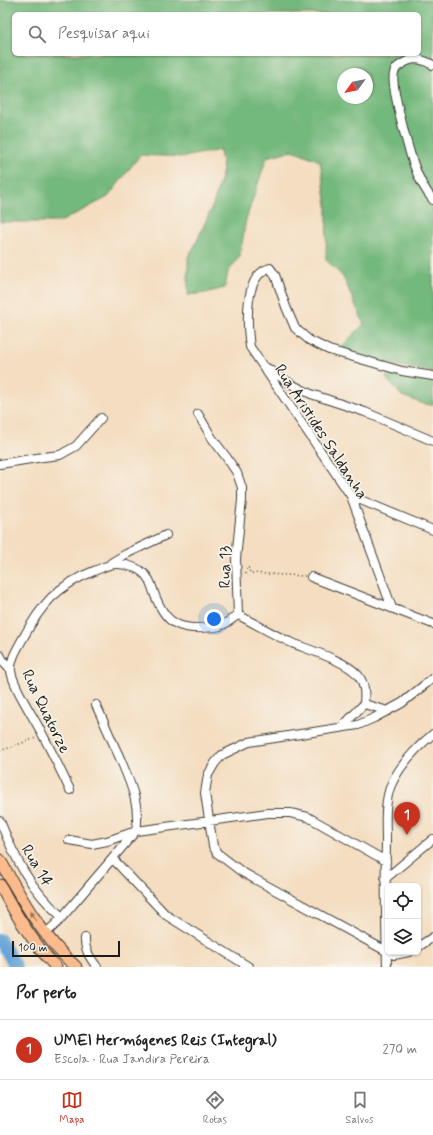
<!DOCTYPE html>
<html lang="pt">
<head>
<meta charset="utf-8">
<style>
  body { margin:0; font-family:Mynerve,sans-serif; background:#f6f6f6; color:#222 }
  .controls { position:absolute; right:12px; bottom:12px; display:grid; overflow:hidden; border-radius:6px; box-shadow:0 1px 3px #0004 }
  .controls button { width:36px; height:36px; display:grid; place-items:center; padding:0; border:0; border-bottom:1px solid #e0e0e0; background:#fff; color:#222; font:20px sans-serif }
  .compass { position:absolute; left:337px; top:68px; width:36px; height:36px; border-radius:50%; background:#fff; box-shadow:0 1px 3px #0004; rotate:237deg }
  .scale { position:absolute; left:12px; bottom:10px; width:108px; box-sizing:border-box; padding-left:4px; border:2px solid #1c1c1c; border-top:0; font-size:11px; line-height:14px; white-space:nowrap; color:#1c1c1c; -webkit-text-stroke:3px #f7f3e8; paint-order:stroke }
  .you { position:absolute; left:214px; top:619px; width:14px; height:14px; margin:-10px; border:3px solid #fff; border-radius:50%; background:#1a73e8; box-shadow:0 0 0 6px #1a73e833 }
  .badge { display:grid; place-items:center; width:26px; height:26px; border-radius:50%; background:#c8321e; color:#fff; font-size:13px; font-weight:700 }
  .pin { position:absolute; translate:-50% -33px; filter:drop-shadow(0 1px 2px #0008) }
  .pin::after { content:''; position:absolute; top:21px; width:14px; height:12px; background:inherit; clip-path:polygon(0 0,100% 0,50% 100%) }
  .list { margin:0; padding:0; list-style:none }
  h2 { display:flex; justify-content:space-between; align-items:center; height:52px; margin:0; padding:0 16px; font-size:17px }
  h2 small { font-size:13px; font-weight:400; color:#767676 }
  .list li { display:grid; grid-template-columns:26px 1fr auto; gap:12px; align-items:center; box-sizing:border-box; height:60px; padding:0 16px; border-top:1px solid #e0e0e0 }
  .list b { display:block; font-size:15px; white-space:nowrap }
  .list p { margin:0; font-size:13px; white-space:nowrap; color:#767676 }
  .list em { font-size:13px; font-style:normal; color:#767676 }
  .icon { flex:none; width:22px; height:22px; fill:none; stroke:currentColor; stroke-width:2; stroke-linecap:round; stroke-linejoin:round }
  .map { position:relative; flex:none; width:433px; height:967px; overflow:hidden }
  .search { position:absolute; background:#fff; box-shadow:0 1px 3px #0004; left:12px; right:12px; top:12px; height:44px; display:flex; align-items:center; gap:10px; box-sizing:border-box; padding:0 14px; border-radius:6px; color:#767676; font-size:15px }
  .sheet { height:112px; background:#fff }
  nav { display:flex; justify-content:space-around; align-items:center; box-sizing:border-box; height:56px; border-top:1px solid #e0e0e0; background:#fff; font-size:11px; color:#767676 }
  nav a { display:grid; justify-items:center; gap:2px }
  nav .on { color:#c8321e }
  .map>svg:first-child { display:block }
  .forest { fill:#73b87c; stroke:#486a4c; fill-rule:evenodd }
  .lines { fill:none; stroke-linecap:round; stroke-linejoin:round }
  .river { stroke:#66a4d8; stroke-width:13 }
  .minor-casing { stroke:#3c3935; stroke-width:10 }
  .highway-casing { stroke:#3c3935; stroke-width:13 }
  .path { stroke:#3c3935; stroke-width:1.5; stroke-dasharray:1 3; stroke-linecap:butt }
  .minor { stroke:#fff; stroke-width:8 }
  .highway { stroke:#fbbb8c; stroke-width:11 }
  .oneway { fill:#8c6c54 }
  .labels { text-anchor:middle; stroke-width:3.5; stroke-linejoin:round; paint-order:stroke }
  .street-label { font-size:16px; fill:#1c1c1c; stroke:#f7f3e8 }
</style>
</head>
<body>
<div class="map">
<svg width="433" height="967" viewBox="0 0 433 967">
  <rect width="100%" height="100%" fill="#f7f3e8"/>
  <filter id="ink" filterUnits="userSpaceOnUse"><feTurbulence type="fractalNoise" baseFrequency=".025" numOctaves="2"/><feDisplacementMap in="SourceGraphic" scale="8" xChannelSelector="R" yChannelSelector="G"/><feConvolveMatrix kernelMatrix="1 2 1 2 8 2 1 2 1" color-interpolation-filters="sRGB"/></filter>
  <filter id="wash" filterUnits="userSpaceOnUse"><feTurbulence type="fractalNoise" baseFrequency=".012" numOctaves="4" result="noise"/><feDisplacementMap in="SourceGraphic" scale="16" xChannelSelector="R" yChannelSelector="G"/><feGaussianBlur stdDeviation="0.9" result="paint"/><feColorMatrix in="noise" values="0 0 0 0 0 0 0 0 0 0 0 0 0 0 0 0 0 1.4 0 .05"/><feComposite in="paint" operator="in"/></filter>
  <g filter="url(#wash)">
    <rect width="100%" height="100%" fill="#f4ddc0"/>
    <path class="forest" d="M0 0H433V372L389 364 340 348 364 324 343 277 326 260 327 205 320 161 293 150 267 157 246 219 240 256 228 272 225 288 205 293 188 295V257L196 243 213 205 223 170 220 150 183 157 140 155 108 197 60 222H0ZM14 14H419V54H14ZM343 74H367V98H343Z
      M389 372 433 380V405L424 404 402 396 386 378Z"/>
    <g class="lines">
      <path class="river" d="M0 940 16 967"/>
    </g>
  </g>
  <g filter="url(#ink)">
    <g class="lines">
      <defs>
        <path id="minor" d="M433 65C422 59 413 56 402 64 398 66 395 69 394 73 390 85 409 151 414 165 418 177 425 190 433 200
          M267 368 291 384 311 394 365 412 433 441
          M198 414 212 438 227 458 237 473 242 488V500L236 559 238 615
          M0 464 43 457 60 455 76 446 101 418
          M351 496 433 530
          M111 563 126 554 166 535
          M311 577 433 624
          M392 608 351 496 250 347C247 325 243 275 270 268L275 275 286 307 295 328 309 340 329 350 402 371 433 376
          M238 615C256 624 274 635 292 643 310 650 346 661 358 675 365 684 365 693 364 704L388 711
          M0 655 5 664 11 671
          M341 728 364 704
          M70 790C60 769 50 748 39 728 31 713 13 686 11 671 10 660 17 649 22 640 41 605 56 586 94 571 107 566 111 562 126 565 130 566 139 569 142 572 151 578 152 589 156 598 164 617 173 627 193 628 201 628 212 628 220 626 226 624 233 618 238 615
          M0 821C15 859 31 890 62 917
          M69 840 92 844 107 841 136 831 268 813H290L308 817 386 861
          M113 859 166 915 249 967
          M385 879 433 839
          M45 934 58 922 136 831C141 804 129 780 119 756 111 739 104 722 96 705
          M85 938C84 949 90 958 97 967
          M418 947 433 937
          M388 952 242 872 217 853 213 846 205 793 208 775 215 763 222 755 249 742 358 725 374 718 402 703 433 678
          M388 952 394 955 409 952
          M387 967C386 925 385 884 386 842 386 823 384 803 391 785 400 765 416 748 433 734"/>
        <path id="highway" d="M0 860C21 898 43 938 76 967
          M0 885C15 914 33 943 56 967"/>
      </defs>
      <use href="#minor" class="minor-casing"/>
      <use href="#highway" class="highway-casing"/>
      <path class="path" d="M246 574V568H249L250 573 305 576
        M0 751 36 738"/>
      <use href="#minor" class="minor"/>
      <use href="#highway" class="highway"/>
    </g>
    <defs><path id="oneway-solid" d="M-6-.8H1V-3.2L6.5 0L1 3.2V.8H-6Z"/></defs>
    <use class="oneway" href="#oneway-solid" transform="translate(33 916) rotate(-124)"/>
  </g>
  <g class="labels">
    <g class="street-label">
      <text transform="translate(322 431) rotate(57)" y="6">Rua Aristides Saldanha</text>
      <text transform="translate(224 567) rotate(-89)" y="6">Rua 13</text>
      <text transform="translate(47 711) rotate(64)" y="6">Rua Quatorze</text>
      <text transform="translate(38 865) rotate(59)" y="6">Rua 14</text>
    </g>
  </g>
</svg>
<div class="controls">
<button><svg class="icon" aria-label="locate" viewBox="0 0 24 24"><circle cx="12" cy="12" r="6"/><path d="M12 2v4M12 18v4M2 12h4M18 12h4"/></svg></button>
<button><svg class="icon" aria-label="layers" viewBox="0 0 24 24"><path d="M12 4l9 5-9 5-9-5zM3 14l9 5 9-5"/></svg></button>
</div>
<svg class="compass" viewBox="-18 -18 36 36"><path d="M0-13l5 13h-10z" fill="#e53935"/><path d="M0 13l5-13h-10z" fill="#767676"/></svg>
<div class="scale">100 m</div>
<div class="you"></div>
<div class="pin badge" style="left:407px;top:835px">1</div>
<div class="search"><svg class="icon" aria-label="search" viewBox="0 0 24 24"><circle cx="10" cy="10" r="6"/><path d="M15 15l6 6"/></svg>Pesquisar aqui</div>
</div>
<section class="sheet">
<h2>Por perto<small></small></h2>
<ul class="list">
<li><span class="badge">1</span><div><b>UMEI Hermógenes Reis (Integral)</b><p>Escola · Rua Jandira Pereira</p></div><em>270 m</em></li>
</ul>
</section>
<nav>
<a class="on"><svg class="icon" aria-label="map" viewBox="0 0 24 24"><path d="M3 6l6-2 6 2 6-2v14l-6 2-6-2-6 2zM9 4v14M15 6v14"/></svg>Mapa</a>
<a><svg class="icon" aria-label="directions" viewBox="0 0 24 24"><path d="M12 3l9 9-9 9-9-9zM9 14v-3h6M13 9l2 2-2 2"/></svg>Rotas</a>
<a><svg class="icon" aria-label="saved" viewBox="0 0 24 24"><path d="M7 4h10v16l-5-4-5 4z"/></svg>Salvos</a>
</nav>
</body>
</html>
